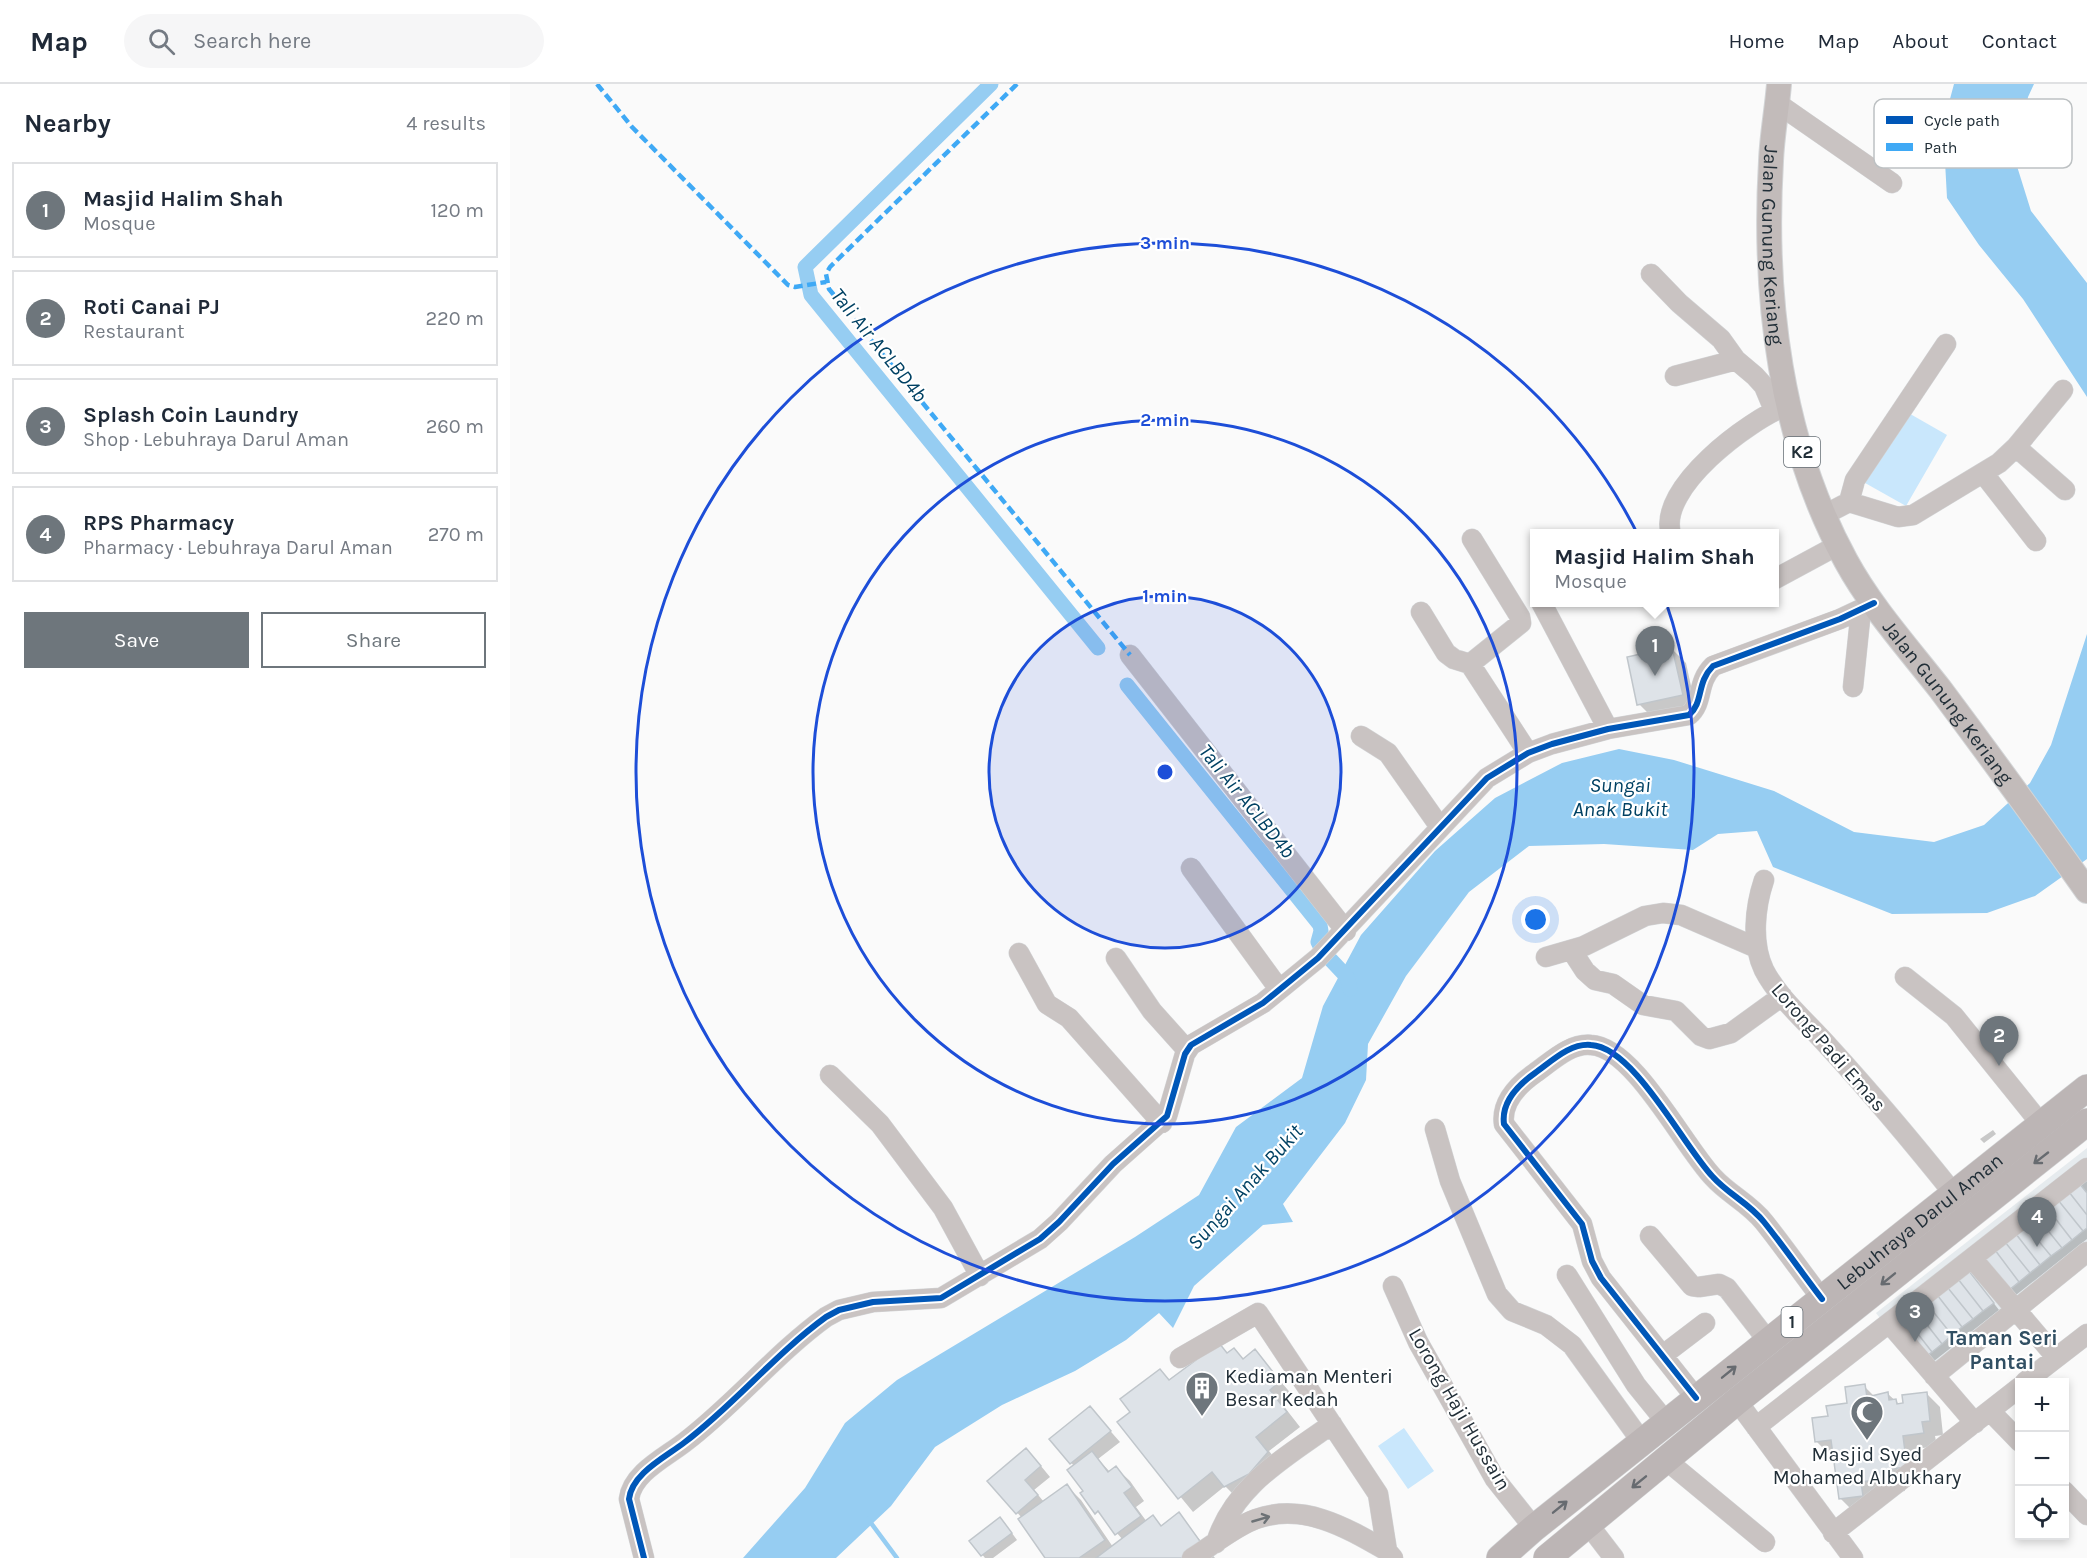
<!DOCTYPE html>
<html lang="en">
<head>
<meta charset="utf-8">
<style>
  body { margin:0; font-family:Karla,sans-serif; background:#f6f6f7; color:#1f2937 }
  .controls { position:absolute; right:18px; bottom:18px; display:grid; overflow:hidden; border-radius:0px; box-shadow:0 3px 9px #0003 }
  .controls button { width:54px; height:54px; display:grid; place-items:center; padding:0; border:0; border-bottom:2px solid #e0e1e3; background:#fff; color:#1f2937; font:30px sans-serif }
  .you { position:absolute; left:1026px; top:836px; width:21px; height:21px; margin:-15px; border:4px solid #fff; border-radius:50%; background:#1a73e8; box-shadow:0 0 0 9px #1a73e833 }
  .badge { display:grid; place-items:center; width:39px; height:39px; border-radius:50%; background:#6e767c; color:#fff; font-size:20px; font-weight:700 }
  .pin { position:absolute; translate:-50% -50px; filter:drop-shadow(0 2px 3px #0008) }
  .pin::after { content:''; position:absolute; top:32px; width:21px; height:18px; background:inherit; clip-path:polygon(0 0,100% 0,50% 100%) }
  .popup { position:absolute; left:1020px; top:445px; width:249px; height:78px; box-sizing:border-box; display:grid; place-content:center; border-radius:0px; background:#fff; filter:drop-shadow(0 2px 4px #0005); font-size:20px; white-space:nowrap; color:#747a83 }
  .popup b { font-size:22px; color:#1f2937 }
  .popup::after { content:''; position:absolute; left:50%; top:100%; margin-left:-12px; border:12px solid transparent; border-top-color:#fff }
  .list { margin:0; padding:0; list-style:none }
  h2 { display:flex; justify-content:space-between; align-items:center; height:78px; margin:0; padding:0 24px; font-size:26px }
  h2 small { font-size:20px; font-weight:400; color:#747a83 }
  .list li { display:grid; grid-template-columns:39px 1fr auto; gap:18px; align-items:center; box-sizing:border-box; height:96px; margin:0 12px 12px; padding:0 12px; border:2px solid #e0e1e3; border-radius:0px }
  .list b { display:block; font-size:22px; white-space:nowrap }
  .list p { margin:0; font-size:20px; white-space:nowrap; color:#747a83 }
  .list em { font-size:20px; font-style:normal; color:#747a83 }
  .actions { display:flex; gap:12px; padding:18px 24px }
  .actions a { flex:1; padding:14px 0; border:2px solid #6e767c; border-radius:0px; text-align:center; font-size:21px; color:#6e767c }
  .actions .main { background:#6e767c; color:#fff }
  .icon { flex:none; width:33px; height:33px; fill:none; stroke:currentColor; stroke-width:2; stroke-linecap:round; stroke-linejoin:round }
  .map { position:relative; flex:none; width:1577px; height:1474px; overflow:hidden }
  header { display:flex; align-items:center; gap:36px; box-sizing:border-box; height:84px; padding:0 30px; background:#fff; border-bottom:2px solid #e0e1e3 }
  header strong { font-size:28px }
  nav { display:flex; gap:33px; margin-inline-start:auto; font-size:21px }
  .search { width:420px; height:54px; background:#f6f6f7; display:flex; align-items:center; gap:15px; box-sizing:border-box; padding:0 21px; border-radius:33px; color:#747a83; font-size:22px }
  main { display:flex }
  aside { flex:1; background:#fff }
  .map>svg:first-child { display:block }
  .built { fill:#e6ebee }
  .green { fill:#c9e7fc }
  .water { fill:#96cdf2 }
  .shadow { fill:#0003 }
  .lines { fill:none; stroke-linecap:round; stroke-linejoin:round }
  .stream { stroke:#96cdf2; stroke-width:4.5 }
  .canal { stroke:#96cdf2; stroke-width:15 }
  .building { fill:#dee3e8; stroke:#c0c6cb; stroke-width:1.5 }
  .minor-casing { stroke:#d3d5d7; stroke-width:21 }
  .major-casing { stroke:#d3d5d7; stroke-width:26 }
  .highway-casing { stroke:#d3d5d7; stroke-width:28 }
  .minor { stroke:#c9c3c2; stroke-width:20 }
  .major { stroke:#c2bbba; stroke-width:24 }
  .highway { stroke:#bcb5b5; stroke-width:27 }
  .quiet { stroke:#3fa9f5; stroke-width:4.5; stroke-dasharray:9 4.5; stroke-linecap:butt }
  .cycleway-casing { stroke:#fff; stroke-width:10 }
  .cycleway { stroke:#0057b8; stroke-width:6 }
  .oneway { stroke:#676b70 }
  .oneway2 { stroke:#6d7276 }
  .ring { fill:none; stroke:#1d4ed8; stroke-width:3 }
  .labels { text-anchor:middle; stroke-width:4.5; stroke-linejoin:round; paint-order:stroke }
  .shield { fill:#fff; stroke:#646d74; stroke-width:1.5 }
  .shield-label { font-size:18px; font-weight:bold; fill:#222f38 }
  .street-label { font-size:20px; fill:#222f38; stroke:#fff }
  .poi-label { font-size:20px; fill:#222f38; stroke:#fff; text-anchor:start }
  .water-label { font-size:21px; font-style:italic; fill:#004163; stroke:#fff }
  .neighbourhood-label { font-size:21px; font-weight:bold; fill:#314f63; stroke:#fff }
  .key { fill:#fff; stroke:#bdc1c3; stroke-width:1.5 }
  .key-label { font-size:16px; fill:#222f38 }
  .centre { fill:#1d4ed8; stroke:#fff; stroke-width:3 }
  .ring-label { font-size:18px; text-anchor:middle; font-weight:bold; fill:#1d4ed8; stroke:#fff; stroke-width:4.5; stroke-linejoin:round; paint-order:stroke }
</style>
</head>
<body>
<header>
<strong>Map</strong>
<div class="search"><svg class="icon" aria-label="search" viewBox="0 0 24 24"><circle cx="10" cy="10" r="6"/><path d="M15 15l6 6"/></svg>Search here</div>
<nav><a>Home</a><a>Map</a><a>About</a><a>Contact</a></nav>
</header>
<main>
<aside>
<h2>Nearby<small>4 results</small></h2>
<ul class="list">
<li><span class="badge">1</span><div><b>Masjid Halim Shah</b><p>Mosque</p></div><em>120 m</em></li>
<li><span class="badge">2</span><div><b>Roti Canai PJ</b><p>Restaurant</p></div><em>220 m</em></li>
<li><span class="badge">3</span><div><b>Splash Coin Laundry</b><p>Shop · Lebuhraya Darul Aman</p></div><em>260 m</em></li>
<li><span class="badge">4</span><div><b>RPS Pharmacy</b><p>Pharmacy · Lebuhraya Darul Aman</p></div><em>270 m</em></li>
</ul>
<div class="actions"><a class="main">Save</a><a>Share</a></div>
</aside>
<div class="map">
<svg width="1577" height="1474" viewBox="0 0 1577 1474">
  <rect width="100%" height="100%" fill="#fafafa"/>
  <path class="built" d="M1577 1064V1170L1417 1295 1366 1229Z"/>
  <path class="green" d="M1388 323 1437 351 1396 422 1348 395Z
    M894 1344 924 1387 898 1405 868 1362Z"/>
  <path class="water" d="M1444 0H1524L1518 13 1506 79 1521 127 1577 199V313L1513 215 1469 161 1437 114 1433 41Z
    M1577 550V775L1525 812 1477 829 1382 830 1263 783 1247 747 1208 750 1183 766 1094 760 1019 762 959 808 896 892 858 960 856 996 835 1039 773 1120 783 1138 753 1141 684 1202 663 1244 649 1229 616 1256 565 1287 492 1321 425 1363 381 1422 326 1474H233L295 1404 335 1339 387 1296 625 1153 689 1111 726 1043 792 994 813 922 851 851 925 767 985 714 1052 679 1109 665 1164 676 1264 707 1344 748 1424 758 1474 741 1520 699 1541 661Z"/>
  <path class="shadow" d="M1162 565 1176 579 1186 625 1143 634 1129 620Z
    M1483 1046 1486 1050 1474 1059 1470 1055Z
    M1577 1095V1155L1506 1211 1476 1175Z
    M1465 1195 1489 1226 1419 1281 1388 1245Z
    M745 1267 783 1312 772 1320 790 1343 759 1367 771 1382 729 1416 715 1402 683 1428 609 1338 622 1328 650 1287 660 1297 718 1271 734 1276Z
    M1354 1302 1365 1313 1378 1310 1390 1321 1416 1309 1430 1323 1433 1351 1425 1352 1427 1362 1406 1365 1410 1396 1394 1399 1395 1407 1364 1411 1344 1428 1330 1414 1324 1371H1320L1306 1357Z
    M580 1324 610 1358 588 1375 600 1388 606 1384 620 1397 634 1417 626 1423 637 1438 643 1433 652 1443 668 1430 705 1474H537L510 1435 512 1434 479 1397 526 1376 540 1393 524 1406 534 1418 557 1402 571 1416 603 1463 613 1456 572 1409 575 1407 564 1382 542 1355Z
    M496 1441 507 1456 483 1474H475L461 1457Z"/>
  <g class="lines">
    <path class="stream" d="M358 1435 387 1474"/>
    <path class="canal" d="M481 0 295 183 301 211 588 564
      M617 601 810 841 811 847 808 858 811 864
      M821 876 837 893 840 905"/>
  </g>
  <path class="building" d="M1162 563 1173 611 1127 621 1117 573Z
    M1569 1099 1577 1109V1131L1559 1108Z
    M1559 1108 1577 1131V1144L1573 1147 1548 1116Z
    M1548 1116 1573 1147 1562 1156 1538 1125Z
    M1538 1125 1562 1156 1552 1164 1527 1133Z
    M1527 1133 1552 1164 1541 1172 1516 1142Z
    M1516 1142 1541 1172 1530 1181 1506 1150Z
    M1506 1150 1530 1181 1520 1189 1495 1158Z
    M1495 1158 1520 1189 1509 1198 1485 1166Z
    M1485 1166 1509 1198 1499 1206 1474 1175Z
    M1459 1187 1484 1219 1473 1227 1448 1195Z
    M1448 1195 1473 1227 1463 1235 1438 1204Z
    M1438 1204 1463 1235 1452 1243 1428 1212Z
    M1428 1212 1452 1243 1442 1251 1417 1220Z
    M1417 1220 1442 1251 1432 1260 1407 1228Z
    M1407 1228 1432 1260 1422 1268 1397 1236Z
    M1397 1236 1422 1268 1411 1276 1386 1244Z
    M709 1259 717 1269 724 1264 733 1275 745 1265 770 1297 760 1306 777 1328 746 1353 758 1368 739 1390 714 1403 702 1388 668 1415 607 1338 620 1328 610 1315 650 1285 659 1296Z
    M1355 1300 1357 1313 1378 1308 1379 1316 1386 1315 1387 1320 1393 1319 1392 1311 1417 1308 1420 1337 1412 1338 1414 1349 1393 1352 1397 1383 1381 1385 1382 1394 1351 1398 1353 1412 1329 1415 1321 1356 1305 1358 1302 1334 1318 1332 1316 1322 1337 1319 1335 1303Z
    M580 1322 601 1347 560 1380 539 1355Z
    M516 1364 531 1382 515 1396 528 1411 506 1430 477 1397Z
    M582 1367 598 1388 606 1382 622 1403 614 1409 631 1432 605 1451 588 1427 585 1430 570 1409 573 1407 557 1386Z
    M557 1400 595 1456 569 1474H535L508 1435Z
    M669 1428 692 1460 673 1474H586L643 1431 651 1442Z
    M490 1433 502 1449 471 1472 459 1457Z"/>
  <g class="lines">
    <defs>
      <path id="minor" d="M1267 19 1382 99
        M1141 190 1169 219 1211 255 1226 276 1245 292 1254 302 1264 326
        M1165 292 1226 276
        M1506 363 1555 406
        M1473 389 1526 457
        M1339 418 1345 396 1436 260
        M1314 431 1339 418 1388 433 1403 431 1489 379 1506 363 1553 306
        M1161 450C1147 404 1239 336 1276 322
        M1265 495 1328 461
        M1031 518 1098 645
        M911 528 936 569 944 575 960 580 1018 669
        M620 571 836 847
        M960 580 1011 539 1010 533 962 455
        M1343 603 1351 526
        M851 652 878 669 930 743
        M681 784 769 905
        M1254 796C1245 823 1241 859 1254 886 1269 915 1297 938 1319 963 1362 1010 1404 1060 1444 1110
        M1062 867 1075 887 1085 896 1103 900 1133 921 1166 927 1191 952 1199 955 1221 949 1272 912
        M509 869 537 920 559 934 652 1039
        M1036 873 1074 862 1135 832 1153 829 1171 831 1247 864
        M606 874 642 927 677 966
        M1395 893 1444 932 1531 1040
        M320 991 370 1040 433 1124 470 1192
        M925 1045 940 1097 987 1210 1002 1227 1036 1241 1062 1261 1132 1358
        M1140 1152 1182 1202 1189 1203 1209 1200 1217 1204 1258 1257
        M1462 1174 1546 1273
        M1057 1191 1126 1301 1156 1338
        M883 1202 908 1258 985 1395 1024 1444
        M1379 1239 1465 1339
        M1153 1271 1195 1239
        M670 1274 748 1229 868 1410 877 1467
        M1424 1292 1577 1168
        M1515 1298 1577 1250
        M1186 1314 1091 1194 1082 1177 1072 1140 994 1040C991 1018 1008 1001 1025 989 1042 977 1060 959 1081 961 1124 963 1174 1063 1203 1093 1218 1110 1239 1119 1254 1138 1274 1163 1292 1189 1312 1215
        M1227 1317 1343 1474
        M1480 1327 1510 1358
        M1246 1343 1577 1084
        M1156 1376 1255 1458
        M1554 1407 1577 1431
        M1078 1440 1104 1474
        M1323 1449 1510 1303
        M706 1459C724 1401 775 1374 822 1340
        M134 1474 119 1415C122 1389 156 1373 175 1358 225 1320 265 1270 316 1233L329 1226 363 1218 431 1214 530 1155 549 1138 603 1080 657 1032 675 970 681 961 753 919 808 874 977 694 1018 669 1042 660 1098 645 1179 631C1194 618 1186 599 1203 582L1330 535 1364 519
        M682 1474C702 1462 724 1443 746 1435 794 1418 837 1444 877 1467L883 1474"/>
      <g id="major">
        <path id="s1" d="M1269 0C1267 26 1262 51 1261 77 1253 213 1270 356 1336 477 1361 523 1398 564 1430 605 1480 672 1529 739 1577 807"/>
      </g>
      <g id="highway">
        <path id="s2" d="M990 1474 1024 1444 1577 1004"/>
        <path d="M1037 1474 1227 1317 1577 1038"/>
      </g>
    </defs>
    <use href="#minor" class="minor-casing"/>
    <use href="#major" class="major-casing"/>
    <use href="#highway" class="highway-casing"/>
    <use href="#minor" class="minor"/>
    <use href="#major" class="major"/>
    <use href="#highway" class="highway"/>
    <path class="quiet" d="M87 0 122 43 278 201 285 203 316 198
      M507 0 320 183 316 190 319 205 620 571"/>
    <defs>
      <path id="cycleway" d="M1186 1314 1091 1194 1082 1177 1072 1140 994 1040C991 1018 1008 1001 1025 989 1042 977 1060 959 1081 961 1124 963 1174 1063 1203 1093 1218 1110 1239 1119 1254 1138 1274 1163 1292 1189 1312 1215
        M134 1474 119 1415C122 1389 156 1373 175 1358 225 1320 265 1270 316 1233L329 1226 363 1218 431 1214 530 1155 549 1138 603 1080 657 1032 675 970 681 961 753 919 808 874 977 694 1018 669 1042 660 1098 645 1179 631C1194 618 1186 599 1203 582L1330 535 1364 519"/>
    </defs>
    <use href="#cycleway" class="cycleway-casing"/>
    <use href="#cycleway" class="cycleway"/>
  </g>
  <defs><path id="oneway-shaft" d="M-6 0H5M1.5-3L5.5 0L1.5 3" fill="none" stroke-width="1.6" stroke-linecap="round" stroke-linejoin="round" transform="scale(1.5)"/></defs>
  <g class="oneway">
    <use href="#oneway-shaft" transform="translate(1531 1074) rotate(142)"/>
    <use href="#oneway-shaft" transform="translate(1378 1195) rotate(141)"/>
    <use href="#oneway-shaft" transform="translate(1219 1288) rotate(-39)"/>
    <use href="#oneway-shaft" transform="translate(1129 1398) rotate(141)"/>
    <use href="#oneway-shaft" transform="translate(1050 1423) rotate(-39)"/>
  </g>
  <use class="oneway2" href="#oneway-shaft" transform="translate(751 1435) rotate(-16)"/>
  <circle cx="655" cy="688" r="176" fill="#1d4ed8" fill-opacity=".12"/>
  <g class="ring">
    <circle cx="655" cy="688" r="176"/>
    <circle cx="655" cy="688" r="352"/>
    <circle cx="655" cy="688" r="529"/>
  </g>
  <defs>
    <symbol id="building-pin" viewBox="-11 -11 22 30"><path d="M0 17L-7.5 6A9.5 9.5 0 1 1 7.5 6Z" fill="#6e767c" stroke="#fff"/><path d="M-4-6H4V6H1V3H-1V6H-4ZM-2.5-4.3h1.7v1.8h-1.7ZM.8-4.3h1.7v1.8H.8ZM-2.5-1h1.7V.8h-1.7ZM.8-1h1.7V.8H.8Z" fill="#fff"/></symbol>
    <symbol id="mosque-pin" viewBox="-11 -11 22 30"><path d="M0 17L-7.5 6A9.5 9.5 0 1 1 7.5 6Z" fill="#6e767c" stroke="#fff"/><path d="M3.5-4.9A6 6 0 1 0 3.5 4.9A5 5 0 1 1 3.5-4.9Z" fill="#fff"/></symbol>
  </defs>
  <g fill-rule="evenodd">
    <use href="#building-pin" x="673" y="1285" width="38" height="52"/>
    <use href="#mosque-pin" x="1338" y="1309" width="38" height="52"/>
  </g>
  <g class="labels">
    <g class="shield">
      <rect x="1274" y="353" width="36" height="30" rx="4.5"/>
      <rect x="1271.5" y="1223" width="21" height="30" rx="4.5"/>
    </g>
    <g class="shield-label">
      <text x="1292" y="374">K2</text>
      <text x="1282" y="1244">1</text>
    </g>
    <g class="street-label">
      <text dy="7" stroke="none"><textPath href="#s1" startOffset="162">Jalan Gunung Keriang</textPath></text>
      <text dy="7" stroke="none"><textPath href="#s1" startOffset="664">Jalan Gunung Keriang</textPath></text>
      <text transform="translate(1319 963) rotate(49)" y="7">Lorong Padi Emas</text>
      <text dy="7" stroke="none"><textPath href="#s2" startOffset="538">Lebuhraya Darul Aman</textPath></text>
      <text transform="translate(950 1325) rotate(60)" y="7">Lorong Haji Hussain</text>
    </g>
    <g class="poi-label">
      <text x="715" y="1299">Kediaman Menteri<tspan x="715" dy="23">Besar Kedah</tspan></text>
      <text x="1357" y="1377" text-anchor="middle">Masjid Syed<tspan x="1357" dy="23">Mohamed Albukhary</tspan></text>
    </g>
    <g class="water-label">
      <text transform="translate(369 261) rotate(51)" y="7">Tali Air ACLBD4b</text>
      <text x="1110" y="708">Sungai<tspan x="1110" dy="24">Anak Bukit</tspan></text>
      <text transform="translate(737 717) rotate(51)" y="7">Tali Air ACLBD4b</text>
      <text transform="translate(735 1103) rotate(-48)" y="7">Sungai Anak Bukit</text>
    </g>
    <g class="neighbourhood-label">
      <text x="1492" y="1261">Taman Seri<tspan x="1492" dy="24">Pantai</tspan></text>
    </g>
  </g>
  <rect x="1364" y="15" width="198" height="69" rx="9" class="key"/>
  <rect x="1376" y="32" width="27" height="8" fill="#0057b8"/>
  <rect x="1376" y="59" width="27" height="8" fill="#3fa9f5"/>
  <g class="key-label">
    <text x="1414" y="42">Cycle path</text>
    <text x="1414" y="69">Path</text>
  </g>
  <circle cx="655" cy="688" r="9" class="centre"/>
  <g class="ring-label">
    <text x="655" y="165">3 min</text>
    <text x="655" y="342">2 min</text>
    <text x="655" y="518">1 min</text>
  </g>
</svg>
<div class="controls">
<button>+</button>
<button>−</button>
<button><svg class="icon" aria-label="locate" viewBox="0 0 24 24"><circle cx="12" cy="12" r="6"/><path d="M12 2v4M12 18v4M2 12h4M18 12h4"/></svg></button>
</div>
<div class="you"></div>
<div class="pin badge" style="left:1145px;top:592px">1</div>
<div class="popup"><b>Masjid Halim Shah</b>Mosque</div>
<div class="pin badge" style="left:1489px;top:982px">2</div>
<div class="pin badge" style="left:1405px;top:1258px">3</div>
<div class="pin badge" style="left:1527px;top:1163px">4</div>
</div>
</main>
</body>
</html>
